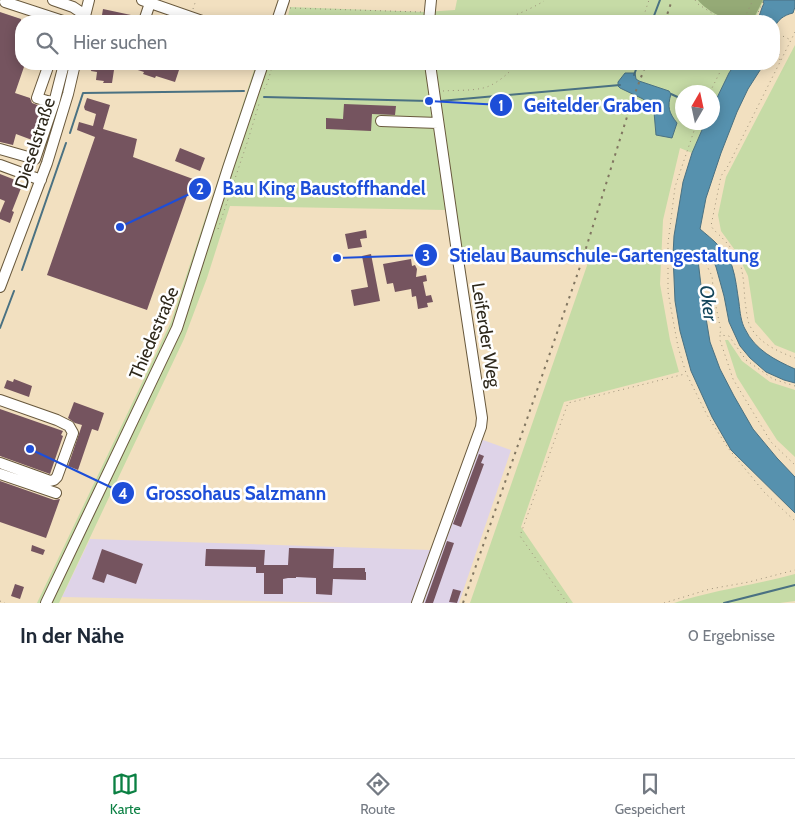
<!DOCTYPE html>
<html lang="de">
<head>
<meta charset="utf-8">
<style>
  body { margin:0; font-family:Cabin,sans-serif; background:#f6f6f7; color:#1f2937 }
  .compass { position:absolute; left:675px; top:85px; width:45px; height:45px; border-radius:50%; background:#fff; box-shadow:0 2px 12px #0003; rotate:9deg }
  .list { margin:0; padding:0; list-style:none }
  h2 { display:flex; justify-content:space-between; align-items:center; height:65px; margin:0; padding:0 20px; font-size:21px }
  h2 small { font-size:16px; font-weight:400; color:#747a83 }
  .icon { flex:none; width:28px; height:28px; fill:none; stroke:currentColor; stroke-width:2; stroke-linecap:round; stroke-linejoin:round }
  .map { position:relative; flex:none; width:795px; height:603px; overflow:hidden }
  .search { position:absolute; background:#fff; box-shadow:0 2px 12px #0003; left:15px; right:15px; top:15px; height:55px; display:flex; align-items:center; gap:12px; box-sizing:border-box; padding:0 18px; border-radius:20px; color:#747a83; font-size:19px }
  .sheet { height:155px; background:#fff }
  nav { display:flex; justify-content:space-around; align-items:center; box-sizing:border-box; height:70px; border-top:1px solid #e0e1e3; background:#fff; font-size:14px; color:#747a83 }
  nav a { display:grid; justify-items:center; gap:2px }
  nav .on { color:#0b8043 }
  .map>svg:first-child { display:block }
  .industrial { fill:#ded3e8 }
  .green { fill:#c6dba6 }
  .forest { fill:#95aa76 }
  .water { fill:#5691ae; stroke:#4a7182 }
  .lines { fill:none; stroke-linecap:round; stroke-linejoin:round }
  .stream { stroke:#4a7182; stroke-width:2 }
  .building { fill:#75545f }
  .minor-casing { stroke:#68583c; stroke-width:12 }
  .path { stroke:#9d9179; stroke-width:1; stroke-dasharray:1 4; stroke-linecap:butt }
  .minor { stroke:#fff; stroke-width:10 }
  .rail { stroke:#817661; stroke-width:2; stroke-dasharray:2.5 5; stroke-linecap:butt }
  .labels { text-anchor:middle; stroke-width:5; stroke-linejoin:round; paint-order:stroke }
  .street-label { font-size:18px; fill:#2d271a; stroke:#fff }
  .water-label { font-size:19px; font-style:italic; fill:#13455a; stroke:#fff }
  .leader { fill:none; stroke:#1d4ed8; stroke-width:2 }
  .callout-dot { fill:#1d4ed8; stroke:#fff; stroke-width:2 }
  .mark-label { font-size:15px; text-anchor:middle; font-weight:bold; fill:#fff }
  .callout-label { font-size:19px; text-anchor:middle; font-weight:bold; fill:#1d4ed8; stroke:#fff; stroke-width:5; stroke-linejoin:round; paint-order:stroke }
</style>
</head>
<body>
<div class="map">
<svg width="795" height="603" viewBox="0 0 795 603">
  <rect width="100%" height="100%" fill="#f2e0c0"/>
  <path class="industrial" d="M472 436 511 450 459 603H350L62 597 90 539 431 550Z"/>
  <path class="green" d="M457 0H764L754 21H287L290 7 425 12 455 10Z
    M795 45V353L775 345 755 322 748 276 737 253 721 231 718 215 726 177Z
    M256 64H735L729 73 713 106 712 92H682V122L705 123 692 153 680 148 663 220 660 284 670 340 679 372 564 402 521 527 573 603H470L591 254 452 252 446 210 230 206 207 278 184 339 59 603H37L171 322Z
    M725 340H728L742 361 770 382 795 390V457L777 440 737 377Z
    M795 574V601L780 603H674C714 590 755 585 795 574Z"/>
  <path class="forest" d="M698 0H763L753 20 742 16C738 18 731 19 726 18 718 17 702 6 698 0Z"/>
  <path class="water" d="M764 0H795V7L793 13C784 15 777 20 774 29V21H757C760 15 761 9 764 3L763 2Z
    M735 64H764L748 89 737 112 721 153 706 198 700 229C713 240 725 249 732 266 736 278 737 291 739 303 740 312 741 322 745 329 755 350 775 360 795 369V383L784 380 766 372 750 358 740 346 729 322 724 296 716 267 713 260 708 257H701L698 260 702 294 710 342 720 369 734 396 753 429 777 458 795 477V513L731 450 712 417 691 371 680 331 675 301 673 255 674 236 683 182 692 153 705 123 712 122 713 106 729 73Z
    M625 73H635L636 79 639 81 669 91 671 94C667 107 669 113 677 123L672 138 656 135 654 112 643 99 620 88 618 86V82Z"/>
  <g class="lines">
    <path class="stream" d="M652 21 660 0
      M634 75 638 64
      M671 94 682 99
      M264 97 429 101
      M440 101 620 85
      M70 133 83 93 244 91
      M22 270 66 143
      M0 328 14 291
      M724 603 795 585"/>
  </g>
  <path class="building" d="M103 9 131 15 130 21 102 15Z
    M0 12 21 19V64H25L15 93 30 98 32 103 43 107 32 140 16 134 13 145 0 142Z
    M123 64H181L175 82 156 76 155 78 143 74 144 72 122 65Z
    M92 65 114 70 112 83H103L104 81 96 80 97 72 91 71Z
    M87 98 110 105 103 129 137 139 133 157 193 179 147 310 47 275 95 137 77 130 79 122 93 126 96 114 85 110 84 107Z
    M344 104 396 106 395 115 372 114 371 131 326 129V118L343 119Z
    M180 148 205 158 200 171 175 161Z
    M0 174 23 183 12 211 14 212 10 223 0 219V213L5 201 0 199Z
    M366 230 367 238 360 239 362 247 348 249 345 234Z
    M371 254 380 301 354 306 351 290 368 287 362 256Z
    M411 259 412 266 415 265 417 269 416 277 426 275 427 281 423 282 426 296 431 295 433 302 427 303 428 307 418 309 416 296 412 297 411 289 395 292 393 283 387 284 383 264Z
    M14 379 32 386 29 397 4 388 7 380 13 382Z
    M74 402 104 413 98 431 92 429 78 470 68 466 82 425 75 423 68 418Z
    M0 409 63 431 61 435 63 436 50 474 0 456Z
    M479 454 484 456 481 463 484 464 461 527 453 524Z
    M0 481 54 500 60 499 46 538 0 522Z
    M447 541 454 543 433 603H425Z
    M32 545 45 550 43 555 31 551Z
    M289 548 334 549 333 568H365V572H366V580L333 579 332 595 316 594V578L296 577V578H288L283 579V594H264V573H256V567L205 566 206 549 265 550 264 565H288Z
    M102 549 143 564 136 584 107 574 104 583 92 579Z
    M15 584 24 587 20 599 11 596Z
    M453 589 461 591 457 603 449 602Z"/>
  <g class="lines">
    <defs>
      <path id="minor" d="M6 0 5 2 63 21
        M53 0 73 7 85 15
        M142 0 202 21
        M84 20 89 0
        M144 21 150 3
        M277 21 284 0
        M429 21 431 0
        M54 103 64 64
        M381 121 438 123
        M0 149 35 159 54 103 37 98 49 64
        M0 165 41 180
        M0 287 47 163 68 94 75 64
        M0 400 57 420 69 426 73 433 57 477 54 480 50 481 0 463
        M0 474 56 493
        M46 603 177 328 228 168 263 64
        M417 603 481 427 482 418 459 266 430 64"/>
    </defs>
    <use href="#minor" class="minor-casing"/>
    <path class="path" d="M695 0 698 4 724 21
      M290 8 421 12
      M193 9 196 0
      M209 16 223 21
      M745 19 750 21
      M498 21C514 16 529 10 544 1
      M642 21 649 0
      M741 21 744 19 753 0
      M754 21 763 2
      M774 32 791 40
      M795 32 728 166 721 176 711 226C715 232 720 235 724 240 732 248 737 257 741 267 744 278 744 290 745 301 746 308 747 318 749 324 758 343 777 351 795 358
      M777 34 780 61
      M514 64 537 67 552 64
      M264 89 267 84 273 64
      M443 91C456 90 471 91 483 88 494 86 510 73 516 64
      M710 92 724 64
      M697 122 675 187 668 243V292L678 347 686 373 707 415 728 448 764 492 795 521
      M218 229 248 140 259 104
      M706 264 712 276 714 297 721 331 720 333
      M795 386 773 379 746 360 729 336 720 335V340L733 379 771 442 795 465
      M0 601 5 603
      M567 603 520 536 568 403 685 374
      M664 603 710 589 749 582 795 570"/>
    <use href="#minor" class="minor"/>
    <path class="rail" d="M665 21 672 0
      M463 603 582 261 631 104 646 64"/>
  </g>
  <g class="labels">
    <g class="street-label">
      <text transform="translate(35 143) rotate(-72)" y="6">Dieselstraße</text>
      <text transform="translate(154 333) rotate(-67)" y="6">Thiedestraße</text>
      <text transform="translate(486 335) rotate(81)" y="6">Leiferder Weg</text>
    </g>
    <g class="water-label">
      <text transform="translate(709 303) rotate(83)" y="7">Oker</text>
    </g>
  </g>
  <path class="leader" d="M429 101L501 105M120 227L200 189M337 258L426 255M30 449L123 493"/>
  <g class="callout-dot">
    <circle cx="429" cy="101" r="5"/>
    <circle cx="120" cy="227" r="5"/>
    <circle cx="337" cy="258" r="5"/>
    <circle cx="30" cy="449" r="5"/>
    <circle cx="501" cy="105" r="12"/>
    <circle cx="200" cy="189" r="12"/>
    <circle cx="426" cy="255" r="12"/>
    <circle cx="123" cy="493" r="12"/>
  </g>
  <g class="mark-label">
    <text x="501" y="111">1</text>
    <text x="200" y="194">2</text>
    <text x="426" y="261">3</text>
    <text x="123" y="499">4</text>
  </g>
  <g class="callout-label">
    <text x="593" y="112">Geitelder Graben</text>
    <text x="324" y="195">Bau King Baustoffhandel</text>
    <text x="604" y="262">Stielau Baumschule-Gartengestaltung</text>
    <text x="236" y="500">Grossohaus Salzmann</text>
  </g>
</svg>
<svg class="compass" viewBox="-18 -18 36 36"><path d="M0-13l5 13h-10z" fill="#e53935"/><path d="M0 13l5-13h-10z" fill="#747a83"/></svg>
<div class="search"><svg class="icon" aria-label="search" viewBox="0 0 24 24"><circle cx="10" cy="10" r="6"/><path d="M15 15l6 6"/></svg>Hier suchen</div>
</div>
<section class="sheet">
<h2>In der Nähe<small>0 Ergebnisse</small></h2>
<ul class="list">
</ul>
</section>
<nav>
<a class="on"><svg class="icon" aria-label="map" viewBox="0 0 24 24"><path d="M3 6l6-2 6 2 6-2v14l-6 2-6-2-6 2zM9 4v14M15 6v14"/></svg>Karte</a>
<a><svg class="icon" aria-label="directions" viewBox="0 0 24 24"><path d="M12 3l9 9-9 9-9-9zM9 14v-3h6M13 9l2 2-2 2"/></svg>Route</a>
<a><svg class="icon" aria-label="saved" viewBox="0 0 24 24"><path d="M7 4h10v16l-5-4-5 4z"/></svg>Gespeichert</a>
</nav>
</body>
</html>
